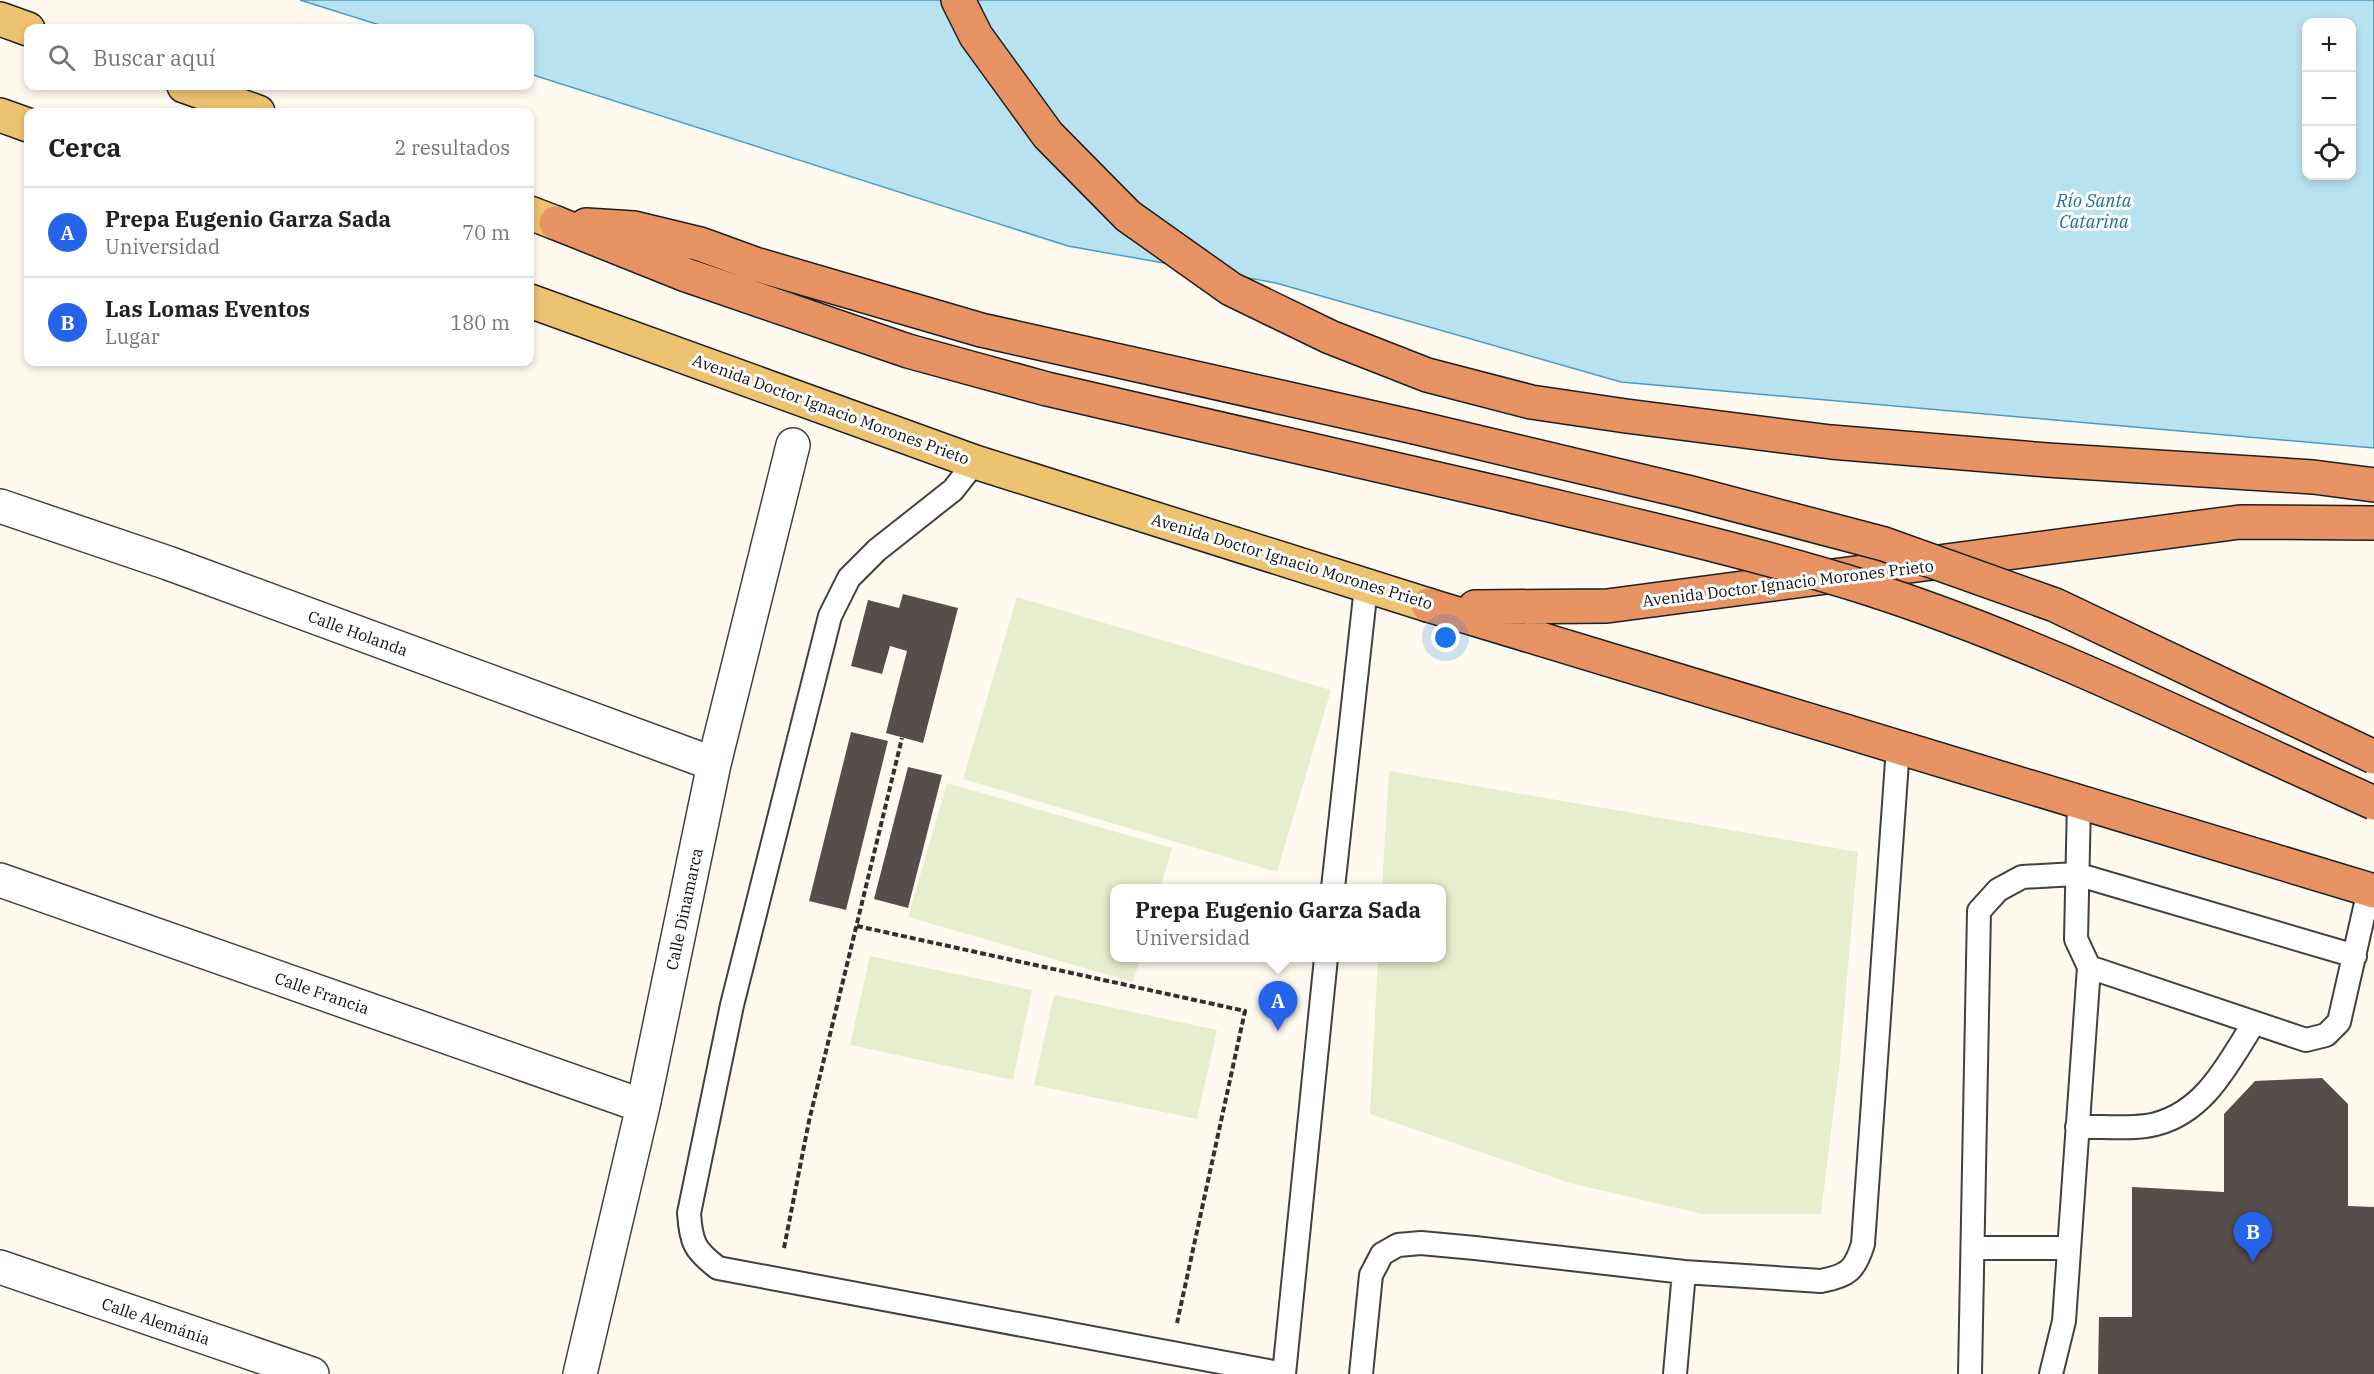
<!DOCTYPE html>
<html lang="es">
<head>
<meta charset="utf-8">
<style>
  body { margin:0; font-family:"IBM Plex Serif",serif; background:#f2f2f2; color:#222 }
  .controls { position:absolute; right:18px; top:18px; display:grid; overflow:hidden; border-radius:12px; box-shadow:0 3px 9px #0003 }
  .controls button { width:54px; height:54px; display:grid; place-items:center; padding:0; border:0; border-bottom:2px solid #e0e0e0; background:#fff; color:#222; font:30px sans-serif }
  .you { position:absolute; left:1446px; top:638px; width:21px; height:21px; margin:-15px; border:4px solid #fff; border-radius:50%; background:#1a73e8; box-shadow:0 0 0 9px #1a73e833 }
  .badge { display:grid; place-items:center; width:39px; height:39px; border-radius:50%; background:#2563eb; color:#fff; font-size:20px; font-weight:700 }
  .pin { position:absolute; translate:-50% -50px; filter:drop-shadow(0 2px 3px #0008) }
  .pin::after { content:''; position:absolute; top:32px; width:21px; height:18px; background:inherit; clip-path:polygon(0 0,100% 0,50% 100%) }
  .popup { position:absolute; left:1110px; top:884px; width:336px; height:78px; box-sizing:border-box; display:grid; place-content:center; border-radius:12px; background:#fff; filter:drop-shadow(0 2px 4px #0005); font-size:20px; white-space:nowrap; color:#767676 }
  .popup b { font-size:22px; color:#222 }
  .popup::after { content:''; position:absolute; left:50%; top:100%; margin-left:-12px; border:12px solid transparent; border-top-color:#fff }
  .list { margin:0; padding:0; list-style:none }
  h2 { display:flex; justify-content:space-between; align-items:center; height:78px; margin:0; padding:0 24px; font-size:26px }
  h2 small { font-size:20px; font-weight:400; color:#767676 }
  .list li { display:grid; grid-template-columns:39px 1fr auto; gap:18px; align-items:center; box-sizing:border-box; height:90px; padding:0 24px; border-top:2px solid #e0e0e0 }
  .list b { display:block; font-size:22px; white-space:nowrap }
  .list p { margin:0; font-size:20px; white-space:nowrap; color:#767676 }
  .list em { font-size:20px; font-style:normal; color:#767676 }
  .icon { flex:none; width:33px; height:33px; fill:none; stroke:currentColor; stroke-width:2; stroke-linecap:round; stroke-linejoin:round }
  .map { position:relative; flex:none; width:2374px; height:1374px; overflow:hidden }
  .search { position:absolute; background:#fff; box-shadow:0 3px 9px #0003; left:24px; top:24px; width:510px; height:66px; display:flex; align-items:center; gap:15px; box-sizing:border-box; padding:0 21px; border-radius:12px; color:#767676; font-size:22px }
  .panel { position:absolute; background:#fff; box-shadow:0 3px 9px #0003; left:24px; top:108px; width:510px; height:258px; border-radius:12px }
  .map>svg:first-child { display:block }
  .pitch { fill:#e6eecd }
  .water { fill:#b9e2f1; stroke:#469dc2; stroke-width:1.5; fill-rule:evenodd }
  .building { fill:#564e4b }
  .lines { fill:none; stroke-linecap:round; stroke-linejoin:round }
  .lane-casing { stroke:#414141; stroke-width:26 }
  .street-casing { stroke:#414141; stroke-width:36 }
  .primary-casing { stroke:#1f1f1f; stroke-width:36 }
  .highway-casing { stroke:#1f1f1f; stroke-width:36 }
  .path { stroke:#303030; stroke-width:4; stroke-dasharray:6 3; stroke-linecap:butt }
  .lane { stroke:#fff; stroke-width:22 }
  .street { stroke:#fff; stroke-width:33 }
  .primary { stroke:#edc271; stroke-width:33 }
  .highway { stroke:#e89364; stroke-width:33 }
  .highway-bridge-casing { stroke:#1f1f1f; stroke-width:36; stroke-linecap:butt }
  .highway-bridge { stroke:#e89364; stroke-width:33 }
  .labels { text-anchor:middle; stroke-width:6; stroke-linejoin:round; paint-order:stroke }
  .street-label { font-size:16px; fill:#0e0e0e; stroke:#fff }
  .water-label { font-size:18px; font-style:italic; fill:#216f95; stroke:#fff }
</style>
</head>
<body>
<div class="map">
<svg width="2374" height="1374" viewBox="0 0 2374 1374">
  <rect width="100%" height="100%" fill="#fefaf0"/>
  <path class="pitch" d="M1017 597 1331 690 1277 872 963 779Z
    M1389 771 1858 852 1840 1059 1821 1214H1702L1570 1183 1370 1114 1378 958H1442V888H1382Z
    M947 783 1172 848 1160 888H1114V958H1140L1133 982 908 917Z
    M870 956 1032 990 1013 1080 850 1045Z
    M1054 995 1217 1030 1197 1119 1034 1085Z"/>
  <path class="water" d="M300 0H2374V448L1621 382 1276 283 1068 246 530 74V28H389ZM2306 22H2352V176H2306Z"/>
  <path class="building" d="M903 594 958 608 923 743 886 733 907 651 890 646 882 674 851 666 868 600 899 608Z
    M851 732 888 741 846 910 809 901Z
    M908 767 942 775 908 908 874 899Z
    M2322 1078 2348 1104V1206L2374 1207V1374H2098L2099 1317H2132V1187L2224 1192V1114L2255 1081Z"/>
  <g class="lines">
    <defs>
      <path id="lane" d="M975 462 953 490 877 550 849 578 830 616 732 1005 689 1213C691 1242 694 1250 718 1268L1284 1374
        M1333 888 1366 587
        M2089 967 2306 1040 2326 1035 2339 1022 2369 890
        M2077 1127C2100 1126 2134 1130 2156 1124 2206 1111 2228 1063 2254 1023
        M1973 1248H2069
        M1284 1374 1326 958
        M1361 1374 1371 1275 1382 1254 1398 1245 1421 1243 1475 1248 1684 1272 1821 1281C1848 1276 1855 1270 1863 1244L1898 747
        M1675 1374 1684 1272
        M1970 1374 1979 911 1998 890 2022 877 2076 874 2355 956
        M2051 1374 2064 1321 2089 967 2076 939 2079 801"/>
      <path id="street" d="M0 506 168 563 714 764
        M0 880 643 1106
        M0 1267 312 1374
        M580 1374 643 1106 714 764 793 445"/>
      <path id="primary" d="M0 19 28 29
        M184 86 258 112
        M0 115 28 125
        M530 213 556 223
        M530 301 975 462 1428 605"/>
      <path id="highway" d="M958 0 976 36 1048 135 1128 216 1231 289 1330 337 1427 375 1531 402 1626 416 1831 442 2047 460 2313 477 2374 485
        M556 223 686 275 908 351 1047 389 1503 494
        M586 225 634 228 700 244 755 264 981 330 1414 427
        M1428 605 2374 891
        M1475 607 1607 606 2240 522 2374 523"/>
    </defs>
    <use href="#lane" class="lane-casing"/>
    <use href="#street" class="street-casing"/>
    <use href="#primary" class="primary-casing"/>
    <use href="#highway" class="highway-casing"/>
    <path class="path" d="M857 926 1245 1011 1177 1323
      M784 1248 809 1121 902 738"/>
    <use href="#lane" class="lane"/>
    <use href="#street" class="street"/>
    <use href="#primary" class="primary"/>
    <use href="#highway" class="highway"/>
    <defs>
      <path id="highway-bridge" d="M1414 427 1687 492 1884 544 2055 605 2374 757
        M1503 494C1624 523 1746 550 1864 587 2040 643 2206 728 2374 803"/>
    </defs>
    <use href="#highway-bridge" class="highway-bridge-casing"/>
    <use href="#highway-bridge" class="highway-bridge"/>
  </g>
  <g class="labels">
    <g class="street-label">
      <text transform="translate(831 409) rotate(20)" y="6">Avenida Doctor Ignacio Morones Prieto</text>
      <text transform="translate(1292 561) rotate(17)" y="6">Avenida Doctor Ignacio Morones Prieto</text>
      <text transform="translate(1788 583) rotate(-7)" y="6">Avenida Doctor Ignacio Morones Prieto</text>
      <text transform="translate(358 633) rotate(20)" y="6">Calle Holanda</text>
      <text transform="translate(684 909) rotate(-78)" y="6">Calle Dinamarca</text>
      <text transform="translate(322 993) rotate(19)" y="6">Calle Francia</text>
      <text transform="translate(156 1321) rotate(19)" y="6">Calle Alemánia</text>
    </g>
    <g class="water-label">
      <text x="2094" y="207">Río Santa<tspan x="2094" dy="21">Catarina</tspan></text>
    </g>
  </g>
</svg>
<div class="controls">
<button>+</button>
<button>−</button>
<button><svg class="icon" aria-label="locate" viewBox="0 0 24 24"><circle cx="12" cy="12" r="6"/><path d="M12 2v4M12 18v4M2 12h4M18 12h4"/></svg></button>
</div>
<div class="you"></div>
<div class="pin badge" style="left:1278px;top:1031px">A</div>
<div class="popup"><b>Prepa Eugenio Garza Sada</b>Universidad</div>
<div class="pin badge" style="left:2253px;top:1262px">B</div>
<div class="search"><svg class="icon" aria-label="search" viewBox="0 0 24 24"><circle cx="10" cy="10" r="6"/><path d="M15 15l6 6"/></svg>Buscar aquí</div>
<section class="panel">
<h2>Cerca<small>2 resultados</small></h2>
<ul class="list">
<li><span class="badge">A</span><div><b>Prepa Eugenio Garza Sada</b><p>Universidad</p></div><em>70 m</em></li>
<li><span class="badge">B</span><div><b>Las Lomas Eventos</b><p>Lugar</p></div><em>180 m</em></li>
</ul>
</section>
</div>
</body>
</html>
